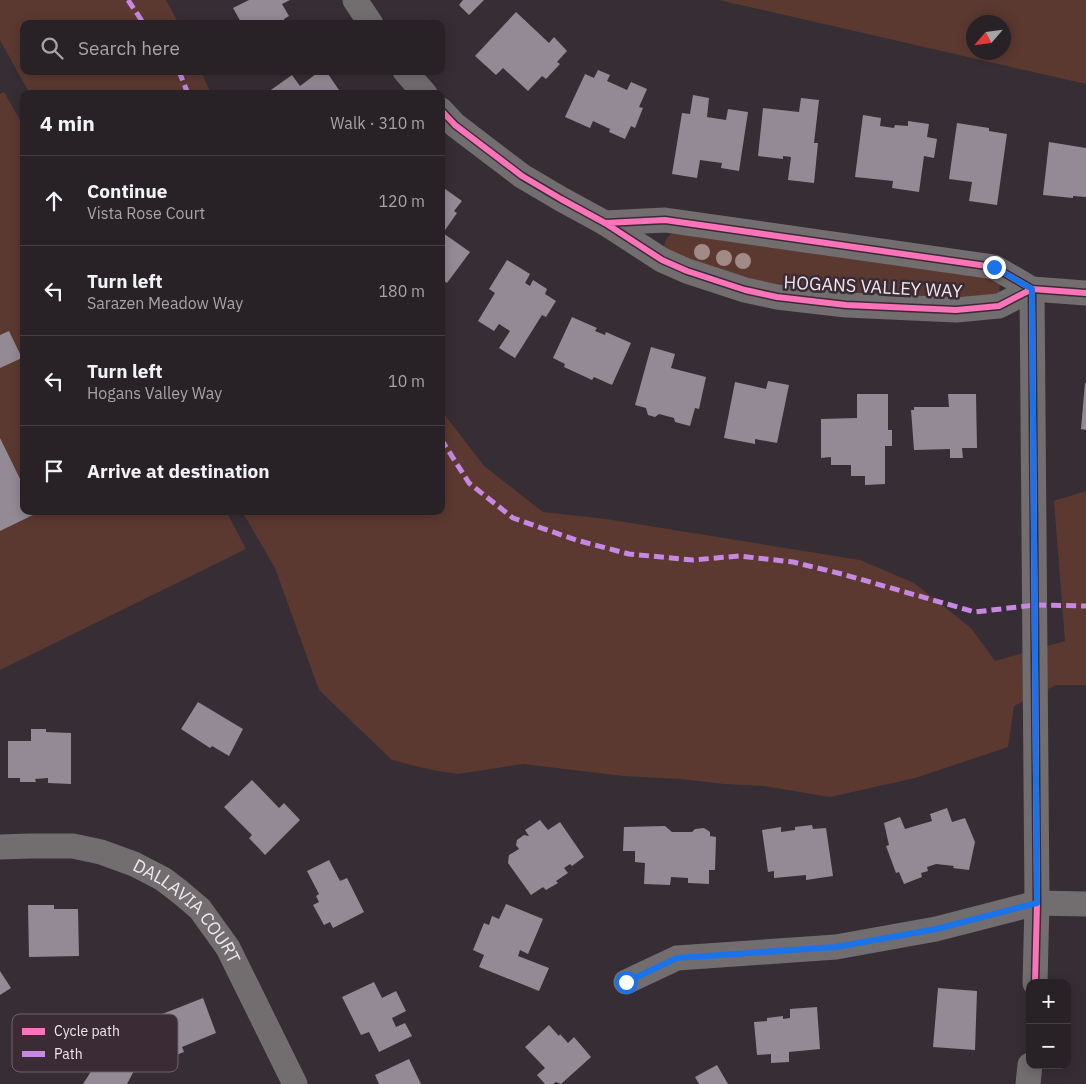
<!DOCTYPE html>
<html lang="en">
<head>
<meta charset="utf-8">
<style>
  body { margin:0; font-family:"IBM Plex Sans",sans-serif; background:#342f33; color:#f1f3f6 }
  .controls { position:absolute; right:15px; bottom:15px; display:grid; overflow:hidden; border-radius:10px; box-shadow:0 2px 12px #0003 }
  .controls button { width:45px; height:45px; display:grid; place-items:center; padding:0; border:0; border-bottom:1px solid #443f44; background:#282227; color:#f1f3f6; font:25px sans-serif }
  .compass { position:absolute; left:966px; top:15px; width:45px; height:45px; border-radius:50%; background:#282227; box-shadow:0 2px 12px #0003; rotate:242deg }
  .stop { position:absolute; width:15px; height:15px; margin:-11px; border:4px solid #1a73e8; border-radius:50%; background:#fff }
  .stop.end { background:#1a73e8; border-color:#fff; box-shadow:0 1px 5px #0008 }
  .list { margin:0; padding:0; list-style:none }
  h2 { display:flex; justify-content:space-between; align-items:center; height:65px; margin:0; padding:0 20px; font-size:21px }
  h2 small { font-size:16px; font-weight:400; color:#a5a4a7 }
  .list li { display:grid; grid-template-columns:32px 1fr auto; gap:15px; align-items:center; box-sizing:border-box; height:90px; padding:0 20px; border-top:1px solid #443f44 }
  .list b { display:block; font-size:19px; white-space:nowrap }
  .list p { margin:0; font-size:16px; white-space:nowrap; color:#a5a4a7 }
  .list em { font-size:16px; font-style:normal; color:#a5a4a7 }
  .icon { flex:none; width:28px; height:28px; fill:none; stroke:currentColor; stroke-width:2; stroke-linecap:round; stroke-linejoin:round }
  .map { position:relative; flex:none; width:1086px; height:1084px; overflow:hidden }
  .search { position:absolute; background:#282227; box-shadow:0 2px 12px #0003; left:20px; top:20px; width:425px; height:55px; display:flex; align-items:center; gap:12px; box-sizing:border-box; padding:0 18px; border-radius:10px; color:#a5a4a7; font-size:19px }
  .panel { position:absolute; background:#282227; box-shadow:0 2px 12px #0003; left:20px; top:90px; width:425px; height:425px; border-radius:10px }
  .map>svg:first-child { display:block }
  .green { fill:#5b3931; fill-rule:evenodd }
  .building { fill:#938a96 }
  .lines { fill:none; stroke-linecap:round; stroke-linejoin:round }
  .street { stroke:#726d6f; stroke-width:25 }
  .quiet { stroke:#c787e3; stroke-width:5; stroke-dasharray:10 5; stroke-linecap:butt }
  .cycleway-casing { stroke:#3a2b35; stroke-width:9 }
  .cycleway { stroke:#fb73b8; stroke-width:6 }
  .tree { fill:#a28a88 }
  .route { stroke:#1a73e8; stroke-width:6 }
  .labels { text-anchor:middle; stroke-width:5; stroke-linejoin:round; paint-order:stroke }
  .street-label { font-size:18px; fill:#f0e6ed; stroke:#3a2b35 }
  .key { fill:#3a2b35; stroke:#71636c; stroke-width:1 }
  .key-label { font-size:14px; fill:#f0e6ed }
</style>
</head>
<body>
<div class="map">
<svg width="1086" height="1084" viewBox="0 0 1086 1084">
  <rect width="100%" height="100%" fill="#362e34"/>
  <path class="green" d="M0 0H166L179 24H24V71H201L211 94H30L0 40Z
    M719 0H1086V84ZM974 22H1004V52H974Z
    M4 92 24 127V511H226L246 549 0 670V94Z
    M677 231 991 276 1000 281 999 296 992 299 818 294 713 270 664 248C665 239 668 235 677 231Z
    M441 410 484 466 543 512 606 519 860 560 914 583 971 628 995 661 1065 641 1054 501 1086 491V685H1056L1014 706 1008 747 915 778 830 797 764 786 724 784 681 779 623 776 523 764 458 774 432 770 392 760 319 690 275 568 242 511H441Z"/>
  <path class="building" d="M249 0H290L282 4 289 16 284 19 286 24H242L233 8Z
    M463 0H484L469 15 459 5Z
    M516 12 549 43 554 37 567 51 557 62 560 64 546 79 542 76 528 91 503 68 496 75 475 56Z
    M598 70 610 75 607 81 627 90 631 82 647 89 639 107 643 108 635 128 631 126 625 139 609 132 610 129 593 121 590 128 565 117 585 74 594 78Z
    M320 71H326L341 93 269 94 268 92 292 75 300 86Z
    M693 95 709 98 707 117 726 120 728 109 748 112 739 171 721 168 722 163 700 160 697 178 672 174 682 113 690 114Z
    M801 98 819 100 814 143H818L814 183 788 180 791 157 783 156V159L758 156 763 108 799 112Z
    M863 115 881 118 880 126 894 128 895 125 908 126V121L929 124 927 137 937 139 934 158 924 156 919 192 892 188 893 181 855 177Z
    M957 123 989 128V131L1007 134 997 205 969 201 972 182 949 179Z
    M1049 142 1086 148V197L1073 196V198L1043 195Z
    M441 186 462 201 454 211 457 213 443 233 470 252 447 283 441 279Z
    M507 260 530 274 525 283 530 286 533 280 547 289 545 294 556 301 546 317 542 315 515 358 499 348 510 331 499 324 494 331 478 321 495 293 489 289Z
    M572 317 597 328 595 331 605 335 606 332 631 343 612 385 594 377 592 380 564 367 565 364 553 358Z
    M9 331 22 358 0 368V335Z
    M651 347 675 354 671 368 706 377 699 409 695 408 690 426 675 422 674 418 659 414 655 417 648 415 646 408 635 405Z
    M768 381 789 385 777 443 755 439V444L724 438 735 382 766 389Z
    M1085 383H1086V430L1081 429Z
    M857 394H888V430H892V446H885V484L865 485V476H851V465H831V457L821 458V419L857 418Z
    M948 394H976L977 448H962L963 458H950V449L914 450 911 410H914V407H949Z
    M0 438 24 487V511H36L37 513 0 531Z
    M198 702 243 729 229 756 212 746 210 748 181 729Z
    M31 729H46V732L71 733V784L48 783V778L35 779 36 782H20V778H8V741H31Z
    M252 780 279 808 284 803 300 820 265 855 249 838 252 835 224 807Z
    M947 808 952 822 965 818 975 842 969 870 953 868 954 866 936 864 927 867 928 871 921 873 922 877 904 884 899 872 896 873 886 846 889 845 884 823 900 817 905 829 932 821 930 814Z
    M540 820 548 830 560 822 584 857 572 866 570 864 564 868 568 873 556 881 558 883 546 890 543 887 531 895 508 863 509 855 519 849 516 845 517 840 524 835 529 836 525 830Z
    M812 825 813 829 826 828 833 876 806 880V875L774 878V871L768 872 762 830 781 827V832L795 830V827Z
    M665 826 672 832H692L695 829 704 828 710 832V836L716 837 715 870H709V884L688 883V878L671 877 670 885 644 884 645 863 635 862V851H623L624 827Z
    M329 860 340 881 347 878 364 912 333 928 330 922 324 925 313 905 319 902 316 896 319 894 307 871Z
    M506 904 543 919 528 954 520 950 518 956 549 968 539 991 479 967 484 955 473 950 484 923 489 925 492 916 499 919Z
    M28 905H54V909H78L79 956 29 957Z
    M0 971 11 988 0 995Z
    M374 982 382 998 396 991 406 1011 392 1018 396 1027 405 1023 412 1036 379 1052 369 1032 361 1035 342 997Z
    M938 988 977 991 975 1050 933 1047Z
    M203 998 216 1033 182 1047 184 1052 163 1060 147 1020Z
    M817 1007 820 1049 789 1052V1062L771 1063V1054L757 1055 754 1022 767 1021V1018L783 1016V1019L790 1018V1009Z
    M549 1025 559 1036 560 1034 568 1043 574 1037 591 1057 561 1084 556 1082 553 1084H545L537 1075 545 1068 525 1047Z
    M106 1048 136 1067 127 1084H83Z
    M409 1059 421 1084H379L375 1075Z
    M717 1065 728 1084H699L695 1077Z"/>
  <g class="lines">
    <g class="street">
      <path d="M355 0 371 24"/>
      <path d="M405 71 425 94"/>
      <path d="M441 110 455 125 522 176 561 199 605 223 662 260 687 271 745 290 777 297 846 305 956 310 999 306 1032 289"/>
      <path d="M605 223 665 220 994 267 1032 289 1086 293"/>
      <path d="M1032 289 1037 903 1035 983"/>
      <path id="s1" d="M0 847 30 846H73L101 852 134 864 163 879 180 892 200 909 228 948 295 1084"/>
      <path d="M626 982 677 958 836 947 936 929 1037 903 1086 904"/>
      <path d="M1028 1084 1030 1065"/>
    </g>
    <path class="quiet" d="M128 0 144 24
      M179 71 188 94
      M441 439 469 483 513 518 576 540 629 554 693 560 739 556 793 562 842 574 975 612 1035 605 1086 606"/>
    <defs>
      <path id="cycleway" d="M441 110 455 125 522 176 561 199 605 223 662 260 687 271 745 290 777 297 846 305 956 310 999 306 1032 289
        M605 223 665 220 994 267 1032 289 1086 293
        M1032 289 1037 903 1035 983"/>
    </defs>
    <use href="#cycleway" class="cycleway-casing"/>
    <use href="#cycleway" class="cycleway"/>
  </g>
  <g class="tree">
    <circle cx="702" cy="252" r="8"/>
    <circle cx="724" cy="258" r="8"/>
    <circle cx="743" cy="261" r="8"/>
  </g>
  <g class="lines">
    <path class="route" d="M626 982 677 958 836 947 936 929 1037 903 1032 289 994 267"/>
  </g>
  <g class="labels">
    <g class="street-label">
      <text transform="translate(873 287) rotate(3)" y="6">HOGANS VALLEY WAY</text>
      <text dy="6" stroke="none"><textPath href="#s1" startOffset="209">DALLAVIA COURT</textPath></text>
    </g>
  </g>
  <rect x="12" y="1014" width="166" height="58" rx="8" class="key"/>
  <rect x="22" y="1028" width="23" height="7" fill="#fb73b8"/>
  <rect x="22" y="1051" width="23" height="6" fill="#c787e3"/>
  <g class="key-label">
    <text x="54" y="1036">Cycle path</text>
    <text x="54" y="1059">Path</text>
  </g>
</svg>
<div class="controls">
<button>+</button>
<button>−</button>
</div>
<svg class="compass" viewBox="-18 -18 36 36"><path d="M0-13l5 13h-10z" fill="#e53935"/><path d="M0 13l5-13h-10z" fill="#a5a4a7"/></svg>
<div class="stop" style="left:626px;top:982px"></div>
<div class="stop end" style="left:994px;top:267px"></div>
<div class="search"><svg class="icon" aria-label="search" viewBox="0 0 24 24"><circle cx="10" cy="10" r="6"/><path d="M15 15l6 6"/></svg>Search here</div>
<section class="panel">
<h2>4 min<small>Walk · 310 m</small></h2>
<ul class="list">
<li><svg class="icon" aria-label="ahead" viewBox="0 0 24 24"><path d="M12 20V5M6 11l6-6 6 6"/></svg><div><b>Continue</b><p>Vista Rose Court</p></div><em>120 m</em></li>
<li><svg class="icon" aria-label="left" viewBox="0 0 24 24"><path d="M17 20v-9H6M10 6l-5 5 5 5"/></svg><div><b>Turn left</b><p>Sarazen Meadow Way</p></div><em>180 m</em></li>
<li><svg class="icon" aria-label="left" viewBox="0 0 24 24"><path d="M17 20v-9H6M10 6l-5 5 5 5"/></svg><div><b>Turn left</b><p>Hogans Valley Way</p></div><em>10 m</em></li>
<li><svg class="icon" aria-label="arrive" viewBox="0 0 24 24"><path d="M6 21V4h12l-3 4 3 4H6"/></svg><div><b>Arrive at destination</b></div></li>
</ul>
</section>
</div>
</body>
</html>
